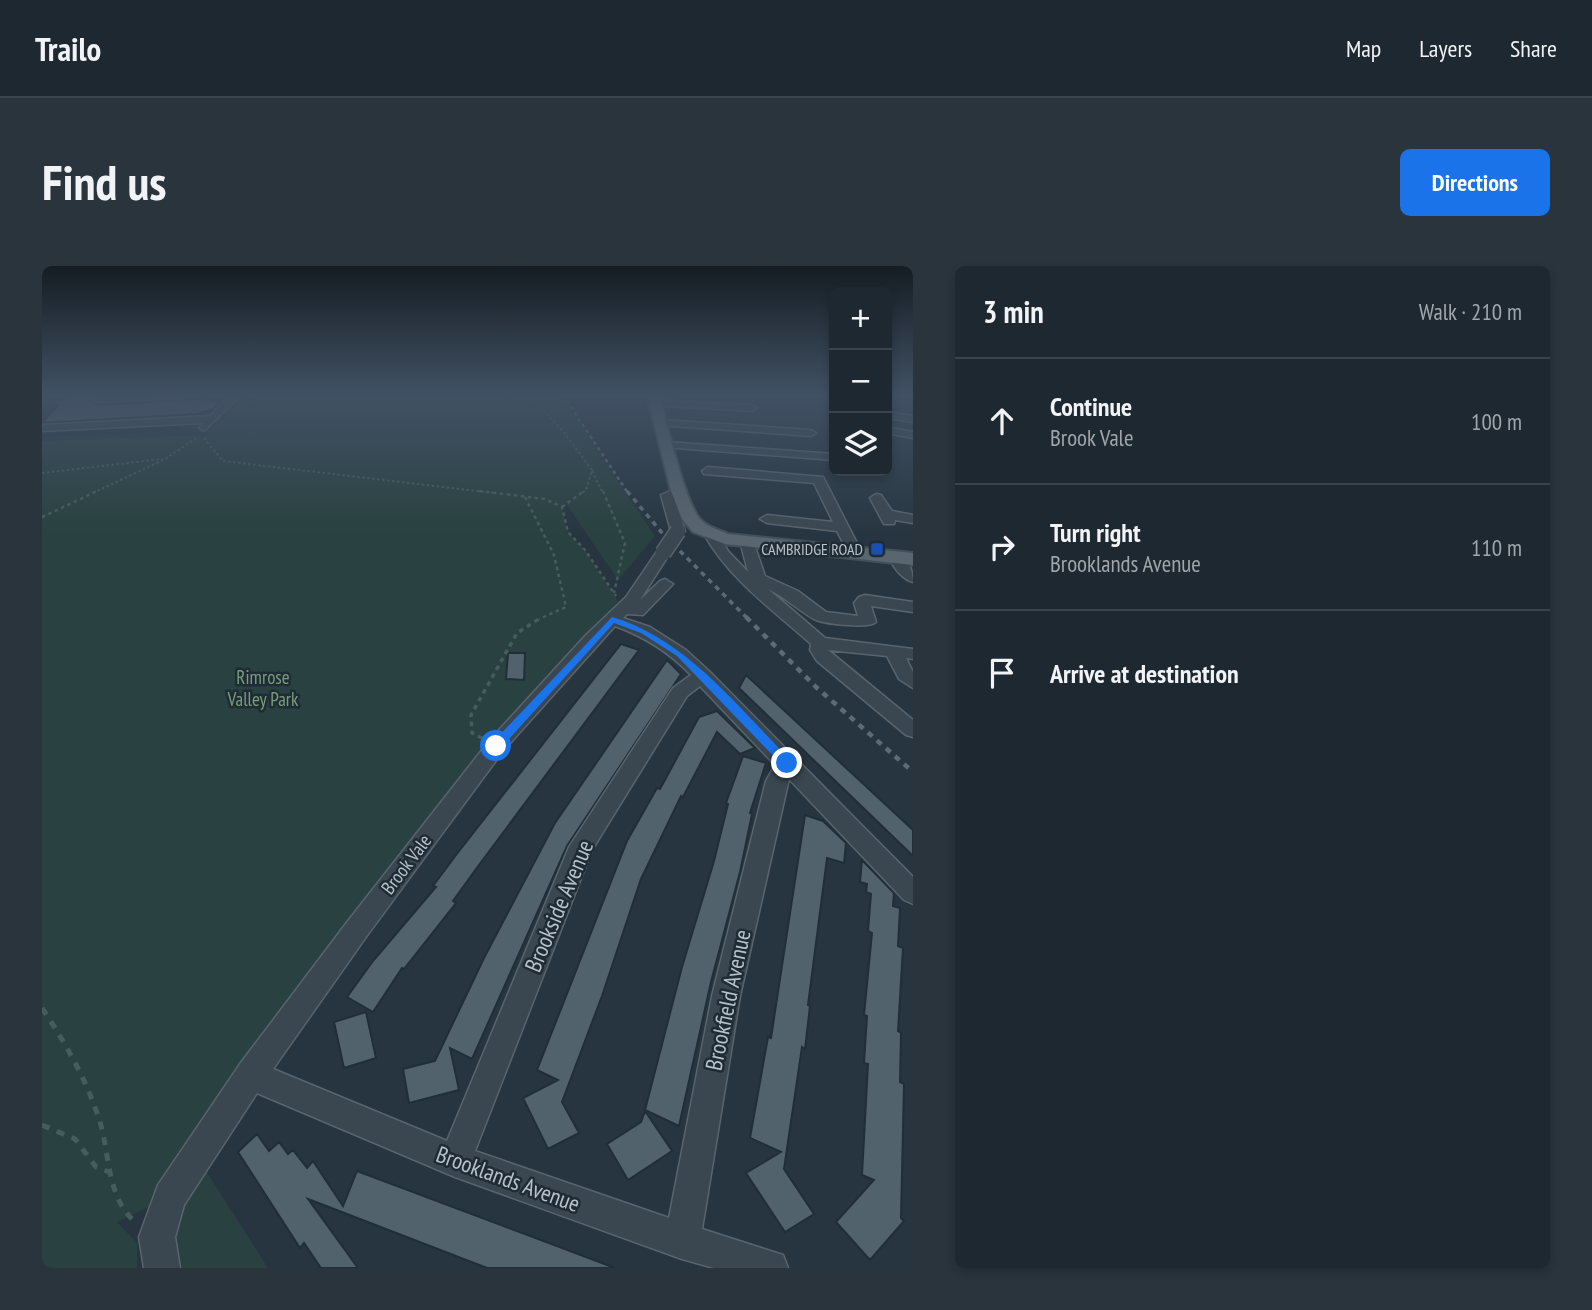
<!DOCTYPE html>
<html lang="en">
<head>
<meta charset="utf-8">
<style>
  body { margin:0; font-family:"PT Sans Narrow",sans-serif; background:#2a343c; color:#f1f3f6 }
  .controls { position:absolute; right:21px; top:21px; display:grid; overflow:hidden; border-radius:10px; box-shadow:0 4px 10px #0003 }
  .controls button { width:63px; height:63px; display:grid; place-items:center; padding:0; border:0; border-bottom:2px solid #3b444c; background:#1d2830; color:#f1f3f6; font:35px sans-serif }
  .stop { position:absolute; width:21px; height:21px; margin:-16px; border:5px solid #1a73e8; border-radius:50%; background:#fff }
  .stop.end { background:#1a73e8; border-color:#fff; box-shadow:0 2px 7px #0008 }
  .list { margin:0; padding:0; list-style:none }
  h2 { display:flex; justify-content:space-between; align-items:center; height:91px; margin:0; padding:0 28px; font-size:30px }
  h2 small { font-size:23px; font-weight:400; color:#a0a6ab }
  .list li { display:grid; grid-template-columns:46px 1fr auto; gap:21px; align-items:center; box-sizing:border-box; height:126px; padding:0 28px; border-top:2px solid #3b444c }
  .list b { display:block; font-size:26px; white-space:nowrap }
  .list p { margin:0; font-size:23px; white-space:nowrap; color:#a0a6ab }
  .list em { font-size:23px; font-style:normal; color:#a0a6ab }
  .icon { flex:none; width:38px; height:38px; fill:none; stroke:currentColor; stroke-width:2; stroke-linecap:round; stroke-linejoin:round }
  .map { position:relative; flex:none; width:871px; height:1002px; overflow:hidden; border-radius:10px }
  header { display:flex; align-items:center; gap:42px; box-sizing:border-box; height:98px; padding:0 35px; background:#1d2830; border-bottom:2px solid #3b444c }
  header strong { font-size:33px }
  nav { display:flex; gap:38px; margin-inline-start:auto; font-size:24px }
  .intro { display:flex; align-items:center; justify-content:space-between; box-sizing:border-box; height:168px; padding:0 42px }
  h1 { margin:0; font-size:49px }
  .button { padding:18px 32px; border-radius:10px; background:#1a73e8; color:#fff; font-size:24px; font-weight:700 }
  main { display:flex; gap:42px; padding:0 42px }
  aside { flex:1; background:#1d2830; border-radius:10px; box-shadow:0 4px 10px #0003 }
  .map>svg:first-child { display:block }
  .green { fill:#294140 }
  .building { fill:#52626d; stroke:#222e37; stroke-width:2 }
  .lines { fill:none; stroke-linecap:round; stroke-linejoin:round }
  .minor-casing { stroke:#59646d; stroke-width:3 }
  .major-casing { stroke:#445059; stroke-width:4 }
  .path-far3 { stroke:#475d5c; stroke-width:2; stroke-dasharray:2.5 2.5; stroke-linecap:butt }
  .path-far2 { stroke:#475d5c; stroke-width:2.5; stroke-dasharray:3.5 3.5; stroke-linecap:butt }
  .path-far1 { stroke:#475d5c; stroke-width:3.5; stroke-dasharray:4.5 4.5; stroke-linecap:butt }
  .path { stroke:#475d5c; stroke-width:5; stroke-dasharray:8 8; stroke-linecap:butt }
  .minor { fill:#3b4750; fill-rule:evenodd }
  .major { fill:#596670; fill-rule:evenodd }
  .rail-far2 { stroke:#5d6b77; stroke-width:2.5; stroke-dasharray:3.5 3.5; stroke-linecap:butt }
  .rail-far1 { stroke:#5d6b77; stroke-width:3.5; stroke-dasharray:5 5; stroke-linecap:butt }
  .rail { stroke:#5d6b77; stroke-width:4.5; stroke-dasharray:6 6; stroke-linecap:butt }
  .minor-bridge-casing { stroke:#59646d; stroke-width:18; stroke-linecap:butt }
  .minor-bridge { stroke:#3b4750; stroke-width:15 }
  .route { fill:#1a73e8 }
  .transit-dot { fill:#1a4fb4; stroke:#202c35; stroke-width:2.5 }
  .labels { text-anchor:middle; stroke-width:5; stroke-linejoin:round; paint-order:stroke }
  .far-poi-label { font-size:16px; fill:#b7c1ca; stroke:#202c35; text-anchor:end }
  .park-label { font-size:19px; fill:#779f7a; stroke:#202c35 }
  .street-label { font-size:19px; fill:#b7c1ca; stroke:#202c35 }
  .near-street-label { font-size:23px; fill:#b7c1ca; stroke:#202c35 }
</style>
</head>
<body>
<header>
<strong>Trailo</strong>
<nav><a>Map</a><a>Layers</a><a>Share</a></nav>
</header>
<div class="intro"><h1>Find us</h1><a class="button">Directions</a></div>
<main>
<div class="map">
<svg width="871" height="1002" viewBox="0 0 871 1002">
  <rect width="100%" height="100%" fill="#273540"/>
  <path class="green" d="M205 129H518L613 270 576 314 525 239 520 241 526 266 543 284 581 343 473 457 128 931 75 956 95 977V1002H0V175L164 169Z
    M166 887 164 905 226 1002H139C118 964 149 920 166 887Z"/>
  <path class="building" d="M36 129H57L48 134 56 139 167 132 166 134 179 135 170 144 154 148 0 157 16 139 10 135Z
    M135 161 137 163 0 170V168Z
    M579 378 597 384 434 603 411 635 414 637 362 703 360 702 331 746 305 731 331 695 394 621 391 620 414 589Z
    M466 387H483L482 414 464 413Z
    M625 394 639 408 525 580 430 793 408 782 417 824 367 837 361 803 393 795 442 692 513 557Z
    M704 409 871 564V590L697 422Z
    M675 445 713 482 698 488 675 466 641 531 639 530 599 613 560 730 520 836 537 867 506 883 481 832 516 814 495 804 585 575 615 522 618 523 657 451Z
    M701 490 724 497 708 547 710 548 698 606 669 716 637 860 603 844 640 701 672 595 686 538 684 537Z
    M763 549 781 555 804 577 802 597 785 592 766 739 768 740 763 783 760 781 742 903 772 948 743 966 704 907 739 886 708 872 726 771 729 772Z
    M820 594 852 627 851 640 858 642 856 680 861 682 856 765 859 767 858 816 862 818 859 952 862 955 828 994 794 956 832 914 820 909 826 798 822 797 825 750 822 749 830 667 826 665 829 628 824 626 825 618 818 616Z
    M324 746 334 792 302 802 292 756Z
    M603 845 630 885 586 914 565 878 599 856Z
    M215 868 227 885 237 876 246 888 251 884 265 902 271 895 301 940 315 905 573 1002H445L266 933 316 1002H279L262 977 258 982 196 886Z"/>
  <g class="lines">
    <defs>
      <path id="minor" d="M73 129H147L142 132 56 136 51 133Z
        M188 129H199L162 165 157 162 161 157 0 165 1 159 168 150Z
        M613 134 710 139 715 142 710 145 609 139 608 137Z
        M845 146 871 150V156L845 152Z
        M620 154 769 164 774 167 769 170 616 159V155Z
        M845 161 871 166V172L845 167Z
        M625 176 792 188V194L621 181 619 179Z
        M666 201 781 211 819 285 817 288H807L795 265 725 257 718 253 725 249 791 256 772 217 662 208 660 205Z
        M637 221 643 225 632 231 643 265 636 269 629 265 619 229Z
        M834 228 839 229 850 245 871 249V257L853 254 852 258H842L828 232Z
        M669 264 674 265 686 285 706 306 698 275 700 272H710L723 310 756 325 784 346 816 350 812 337 817 331 823 329 871 336V346L829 340 834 356C827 363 785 358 774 354 759 347 745 332 726 323L783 372 871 383V393L864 392 871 406V422L857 413 845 390 786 384 871 454V471L864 469 775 395 768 384 769 378C731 344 687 313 662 268Z
        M621 283 628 287 598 334 618 315 623 313 631 318 601 349 585 348 581 352 608 361 644 384 667 405 871 611V638L862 634 747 513 698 730 660 963 741 989 746 1002H672L640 993 413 911 215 827 142 939 133 971 138 1002H102L97 971 116 919 198 798 306 655 447 475 544 369 584 331 616 284ZM573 360C603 371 627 386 649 409L631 422 527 581 405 875 231 803 324 671 461 485ZM658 420 733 499 724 515 670 730 627 952 433 885 550 584 645 430Z
        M853 286C865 289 871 304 871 316 859 313 851 300 846 290Z"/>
      <path id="major" d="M605 129H617C625 156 642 235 658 253 665 261 677 264 686 268L871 287V299L683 278 651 266 640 253 629 225Z"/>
    </defs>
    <use href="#minor" class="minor-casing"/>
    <use href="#major" class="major-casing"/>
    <path class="path-far3" d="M488 129 524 169 550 204 544 224 540 227
      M0 136 11 129
      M162 172 181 195 452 227
      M550 205 561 227
      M0 207 120 193
      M51 227 123 193 156 171"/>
    <path class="path-far2" d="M437 225 503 233 520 241 526 266 543 284 574 330
      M561 225 583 277 572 327
      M483 231 512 289 524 341 497 353
      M520 241 542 225
      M0 251 55 225"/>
    <path class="path-far1" d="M440 472 430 467 429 449 475 367 500 351"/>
    <path class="path" d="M0 742C22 775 42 809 55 847 69 883 62 928 93 956
      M0 859 33 873 54 901 67 906"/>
    <use href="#minor" class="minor"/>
    <use href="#major" class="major"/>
    <path class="rail-far2" d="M521 129 586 227"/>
    <path class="rail-far1" d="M585 225 621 268 706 353"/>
    <path class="rail" d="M704 351 774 421 871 506"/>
    <defs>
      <path id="minor-bridge" d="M621 287 636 265"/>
    </defs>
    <use href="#minor-bridge" class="minor-bridge-casing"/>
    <use href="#minor-bridge" class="minor-bridge"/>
  </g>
  <linearGradient id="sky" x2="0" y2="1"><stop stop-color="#151d23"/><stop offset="0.48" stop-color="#415164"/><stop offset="1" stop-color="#415164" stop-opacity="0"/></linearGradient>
  <rect width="871" height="270" fill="url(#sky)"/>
  <path class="route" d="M570 351C645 373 695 441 749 494V500H741L635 390 599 367 572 357 458 483H450V477Z"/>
  <rect class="transit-dot" x="828" y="276" width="14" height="14" rx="3.5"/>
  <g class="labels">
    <g class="far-poi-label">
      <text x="821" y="289">CAMBRIDGE ROAD</text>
    </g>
    <g class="park-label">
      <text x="221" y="418">Rimrose<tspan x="221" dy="22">Valley Park</tspan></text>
    </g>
    <g class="street-label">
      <text transform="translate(364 598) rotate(-53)" y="7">Brook Vale</text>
    </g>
    <g class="near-street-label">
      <text transform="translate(517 640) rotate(-67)" y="8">Brookside Avenue</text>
      <text transform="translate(686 734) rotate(-78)" y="8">Brookfield Avenue</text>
      <text transform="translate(466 913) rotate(20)" y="8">Brooklands Avenue</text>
    </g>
  </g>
</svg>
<div class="controls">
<button>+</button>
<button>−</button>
<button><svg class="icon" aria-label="layers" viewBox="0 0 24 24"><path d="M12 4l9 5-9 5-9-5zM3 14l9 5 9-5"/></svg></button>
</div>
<div class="stop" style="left:454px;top:480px"></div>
<div class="stop end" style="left:745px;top:497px"></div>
</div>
<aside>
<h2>3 min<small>Walk · 210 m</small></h2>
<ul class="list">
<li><svg class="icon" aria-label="ahead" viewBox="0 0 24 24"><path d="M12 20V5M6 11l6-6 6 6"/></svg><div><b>Continue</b><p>Brook Vale</p></div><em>100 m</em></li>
<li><svg class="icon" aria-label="right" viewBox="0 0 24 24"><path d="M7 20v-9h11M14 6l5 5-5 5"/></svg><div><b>Turn right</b><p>Brooklands Avenue</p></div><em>110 m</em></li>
<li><svg class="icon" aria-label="arrive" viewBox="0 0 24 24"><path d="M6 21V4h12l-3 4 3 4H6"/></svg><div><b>Arrive at destination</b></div></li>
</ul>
</aside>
</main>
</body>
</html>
